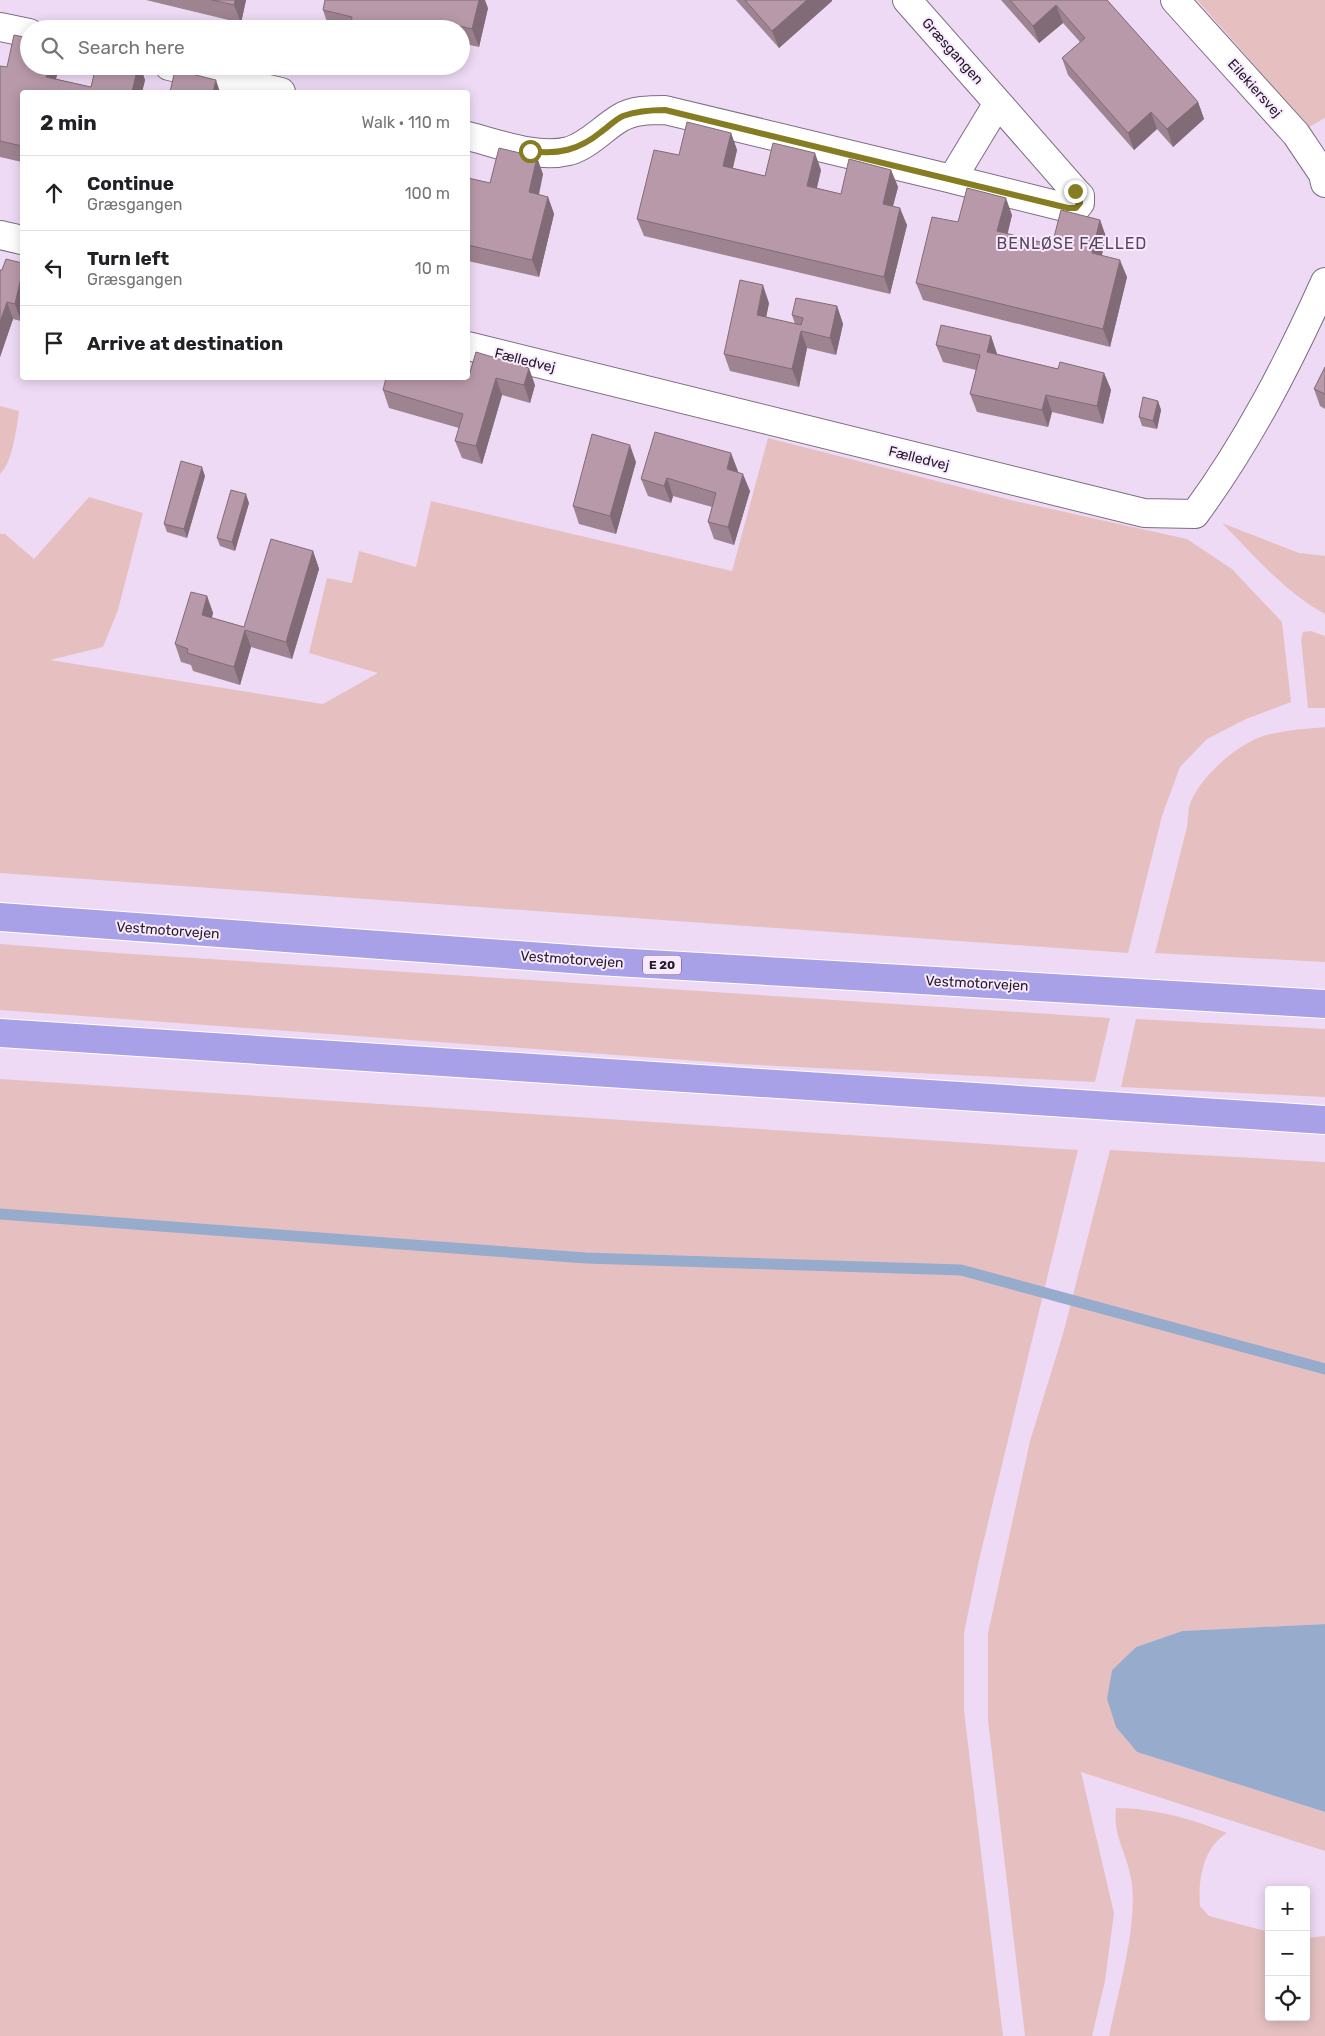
<!DOCTYPE html>
<html lang="en">
<head>
<meta charset="utf-8">
<style>
  body { margin:0; font-family:Rubik,sans-serif; background:#f2f2f2; color:#202124 }
  .controls { position:absolute; right:15px; bottom:15px; display:grid; overflow:hidden; border-radius:5px; box-shadow:0 2px 12px #0003 }
  .controls button { width:45px; height:45px; display:grid; place-items:center; padding:0; border:0; border-bottom:1px solid #e0e0e0; background:#fff; color:#202124; font:25px sans-serif }
  .stop { position:absolute; width:15px; height:15px; margin:-11px; border:4px solid #867c22; border-radius:50%; background:#fff }
  .stop.end { background:#867c22; border-color:#fff; box-shadow:0 1px 5px #0008 }
  .list { margin:0; padding:0; list-style:none }
  h2 { display:flex; justify-content:space-between; align-items:center; height:65px; margin:0; padding:0 20px; font-size:21px }
  h2 small { font-size:16px; font-weight:400; color:#757577 }
  .list li { display:grid; grid-template-columns:32px 1fr auto; gap:15px; align-items:center; box-sizing:border-box; height:75px; padding:0 20px; border-top:1px solid #e0e0e0 }
  .list b { display:block; font-size:19px; white-space:nowrap }
  .list p { margin:0; font-size:16px; white-space:nowrap; color:#757577 }
  .list em { font-size:16px; font-style:normal; color:#757577 }
  .icon { flex:none; width:28px; height:28px; fill:none; stroke:currentColor; stroke-width:2; stroke-linecap:round; stroke-linejoin:round }
  .map { position:relative; flex:none; width:1325px; height:2036px; overflow:hidden }
  .search { position:absolute; background:#fff; box-shadow:0 2px 12px #0003; left:20px; top:20px; width:450px; height:55px; display:flex; align-items:center; gap:12px; box-sizing:border-box; padding:0 18px; border-radius:28px; color:#757577; font-size:19px }
  .panel { position:absolute; background:#fff; box-shadow:0 2px 12px #0003; left:20px; top:90px; width:450px; height:290px; border-radius:5px }
  .map>svg:first-child { display:block }
  .green { fill:#e6c0c1 }
  .water { fill:#97accc }
  .lines { fill:none; stroke-linecap:round; stroke-linejoin:round }
  .stream { stroke:#97accc; stroke-width:11 }
  .minor-casing { stroke:#7f6d85; stroke-width:30 }
  .highway-casing { stroke:#fff; stroke-width:30 }
  .minor { stroke:#fff; stroke-width:28 }
  .highway { stroke:#a8a1e8; stroke-width:28 }
  .wall { fill:#9e8491 }
  .shaded-wall { fill:#816b76 }
  .building { fill:#b899a9; stroke:#816b76 }
  .route { stroke:#867c22; stroke-width:6 }
  .labels { text-anchor:middle; stroke-width:4; stroke-linejoin:round; paint-order:stroke }
  .shield { fill:#f9e9ff; stroke:#625966; stroke-width:1 }
  .shield-label { font-size:12px; font-weight:bold; fill:#221b25 }
  .street-label { font-size:14px; fill:#221b25; stroke:#f9e9ff }
  .quarter-label { font-size:16px; letter-spacing:1px; fill:#56465c; stroke:#f9e9ff }
</style>
</head>
<body>
<div class="map">
<svg width="1325" height="2036" viewBox="0 0 1325 2036">
  <rect width="100%" height="100%" fill="#eedaf5"/>
  <path class="green" d="M1197 0H1325V118L1309 127Z
    M0 406 19 411C17 427 12 464 0 474Z
    M768 438 1015 501 1187 539 1232 569 1282 622 1291 702 1246 719 1207 739 1180 767 1162 816 1128 953 0 873V534H5L34 559 89 497 143 513 118 610 103 647 50 660 323 704 378 673 309 653 327 578 352 583 359 551 416 567 431 501 732 571Z
    M1222 523 1299 553 1325 556V614C1284 591 1255 557 1222 523Z
    M1311 631 1325 636V708H1308L1301 639 1303 632Z
    M1325 727V962L1155 953 1187 827C1188 820 1188 813 1189 807 1197 779 1236 745 1263 736 1284 730 1304 729 1325 727Z
    M0 944 117 953 1110 1018 1095 1082 739 1064 0 1010Z
    M1136 1019 1325 1029V1097L1121 1087Z
    M0 1079 1078 1150 979 1560 964 1633V1710L1003 2036H0Z
    M1110 1150 1325 1162V1624L1182 1631 1136 1647 1112 1670 1137 1752 1325 1812V1851L1081 1772 1114 1913 1105 1981 1092 2036H1025L988 1720V1633L1030 1441 1063 1334Z
    M1116 1808C1153 1808 1193 1819 1227 1833 1203 1848 1198 1879 1200 1906L1209 1916 1269 1932V2017H1306V1938L1325 1936V2036H1109C1118 1992 1139 1921 1131 1878 1126 1851 1113 1836 1116 1808Z"/>
  <path class="water" d="M1325 1624V1812L1137 1752 1116 1727 1107 1699 1112 1670 1136 1647 1182 1631Z"/>
  <g class="lines">
    <path class="stream" d="M0 1214 586 1258 961 1270 1325 1369"/>
    <defs>
      <path id="minor" d="M1175 0 1296 134 1323 174 1325 183
        M0 27 29 33
        M169 66 281 92
        M468 136C499 144 537 159 569 151 589 145 603 128 620 118 633 110 650 110 665 110L952 179 998 103 907 0
        M952 179 1068 208H1076L1080 203V196L1075 191 998 103
        M0 235 22 240
        M468 346 1144 513 1195 514C1248 442 1288 364 1325 282"/>
      <path id="highway" d="M0 917 598 961 1325 1004
        M0 1033 1325 1120"/>
    </defs>
    <use href="#minor" class="minor-casing"/>
    <use href="#highway" class="highway-casing"/>
    <use href="#minor" class="minor"/>
    <use href="#highway" class="highway"/>
  </g>
  <path class="wall" d="M146 0H246L241 23Z
    M736 0H832V1L779 48Z
    M1001 0H1107L1198 102 1204 119 1173 147 1157 129 1134 150 1068 75 1062 58 1080 42 1063 23 1039 43Z
    M488 8 479 47 461 43V29H334L329 28 323 10Z
    M0 66 7 67 59 66 56 79 91 87 96 66H140L145 80 142 92H22V162L0 157Z
    M427 66H451L449 72Z
    M731 133 737 150 733 168 765 176 821 170 817 188 841 194 891 170 898 187 893 206 907 225 890 294 644 236 637 219 679 155Z
    M543 174 539 195 548 197 554 214 539 277 468 261V178L490 183Z
    M1012 215 1007 234 1052 245 1100 220 1106 237 1102 255 1127 277 1110 347 923 300 916 283 958 222Z
    M22 263V315L21 321 13 319 0 357 2 270Z
    M769 303 766 317 795 324 792 315 837 306 843 324 836 355 807 348 799 387 730 371 724 354Z
    M991 336 997 354 1058 369 1104 373 1111 390 1103 424 1052 412 1048 427 977 412 970 394 976 370 943 362 936 345Z
    M476 352 535 385 530 403 502 395 482 464 462 458 455 441 459 428 389 408 383 390 468 379Z
    M1325 367V409L1320 406 1314 389Z
    M1158 401 1161 410 1157 429 1142 426 1139 417Z
    M636 462 616 534 579 524 573 506Z
    M738 471 737 472 750 491 734 545 714 539 708 522 712 507 673 496 671 503 648 496 641 479Z
    M205 476 187 538 167 532 164 524Z
    M249 503 235 551 220 546 217 538Z
    M313 551 319 569 292 659 251 647 240 685 193 671 191 665 181 662 175 644 207 596 213 613 212 618 244 627Z"/>
  <path class="shaded-wall" d="M235 0H246L241 23 234 5Z
    M479 0H485L488 8 479 47 472 29Z
    M807 0H832V1L779 48 772 31Z
    M1056 5 1063 23 1039 43 1033 26Z
    M49 66H59L53 92 46 77Z
    M138 66H140L145 80 142 92H132Z
    M447 66H451L449 72Z
    M216 80 220 92H213Z
    M1198 102 1204 119 1173 147 1167 129Z
    M1151 112 1157 129 1134 150 1128 133Z
    M731 133 737 150 729 183 723 166Z
    M815 153 821 170 813 203 807 186Z
    M537 157 543 174 535 210 529 192Z
    M891 170 898 187 889 221 883 204Z
    M548 197 554 214 539 277 532 260Z
    M1006 198 1012 215 1004 249 997 231Z
    M900 208 907 225 890 294 884 277Z
    M1100 220 1106 237 1098 270 1092 253Z
    M1120 260 1127 277 1110 347 1103 329Z
    M22 273V315L21 321 15 304Z
    M763 285 769 303 763 333 757 315Z
    M7 302 13 319 0 357V322Z
    M837 306 843 324 836 355 830 338Z
    M801 331 807 348 799 387 792 369Z
    M991 336 997 354 993 370 987 352Z
    M529 368 535 385 530 403 524 385Z
    M1104 373 1111 390 1103 424 1097 406Z
    M496 378 502 395 482 464 476 446Z
    M1046 395 1052 412 1048 427 1042 410Z
    M1158 401 1161 410 1157 429 1153 421Z
    M630 445 636 462 616 534 610 516Z
    M731 453 738 471 733 486 727 469Z
    M202 467 205 476 187 538 184 529Z
    M743 474 750 491 734 545 728 527Z
    M667 478 673 496 671 503 664 486Z
    M246 494 249 503 235 551 232 542Z
    M313 551 319 569 292 659 286 642Z
    M207 596 213 613 208 632 202 615Z
    M245 630 251 647 240 685 234 667Z"/>
  <path class="building" d="M212 0H235L234 5Z
    M325 0H479L472 29 450 24 449 29H350L352 17 323 10Z
    M745 0H807L772 31Z
    M1010 0H1107L1198 102 1167 129 1151 112 1128 133 1062 58 1085 38 1056 5 1033 26Z
    M14 35 29 38V66H49L46 77 91 87 96 66H138L132 92H22V146L0 141V66L7 67Z
    M175 70 216 80 213 92H170Z
    M687 122 731 133 723 166 765 176 773 143 815 153 807 186 841 194 849 159 891 170 883 204 900 208 884 277 637 219 654 150 679 155Z
    M499 148 537 157 529 192 548 197 532 260 468 245V178L490 183Z
    M967 188 1006 198 997 231 1052 245 1061 210 1100 220 1092 253 1120 260 1103 329 916 283 932 217 958 222Z
    M6 259 22 263V273L15 304 7 302 0 322V270H2Z
    M740 280 763 285 757 315 801 325 803 318 792 315 796 298 837 306 830 338 801 331 792 369 724 354Z
    M941 325 991 336 987 352 1058 369 1060 362 1104 373 1097 406 1046 395 1042 410 970 394 980 355 936 345Z
    M476 352 529 368 524 385 496 378 476 446 455 441 463 414 383 390 386 378H463L468 379Z
    M1325 367V394L1314 389Z
    M1143 397 1158 401 1153 421 1139 417Z
    M655 432 731 453 727 469 743 474 728 527 708 522 716 493 667 478 664 486 641 479Z
    M592 434 630 445 610 516 573 506Z
    M181 461 202 467 184 529 164 524Z
    M231 490 246 494 232 542 217 538Z
    M271 539 313 551 286 642 245 630 234 667 187 653 188 649 175 644 191 592 207 596 202 615 244 627Z"/>
  <g class="lines">
    <path class="route" d="M530 151C558 155 579 150 601 132 608 127 616 119 623 116 637 111 650 110 665 110L1068 208H1076L1080 203V196L1075 191"/>
  </g>
  <g class="labels">
    <rect class="shield" x="643" y="955.5" width="38" height="19" rx="4"/>
    <g class="shield-label">
      <text x="662" y="969">E 20</text>
    </g>
    <g class="street-label">
      <text transform="translate(953 51) rotate(48)" y="5">Græsgangen</text>
      <text transform="translate(1255 88) rotate(48)" y="5">Eilekiersvej</text>
      <text transform="translate(525 360) rotate(14)" y="5">Fælledvej</text>
      <text transform="translate(919 458) rotate(14)" y="5">Fælledvej</text>
      <text transform="translate(168 930) rotate(4)" y="5">Vestmotorvejen</text>
      <text transform="translate(572 959) rotate(4)" y="5">Vestmotorvejen</text>
      <text transform="translate(977 983) rotate(3)" y="5">Vestmotorvejen</text>
    </g>
    <g class="quarter-label">
      <text x="1072" y="249">BENLØSE FÆLLED</text>
    </g>
  </g>
</svg>
<div class="controls">
<button>+</button>
<button>−</button>
<button><svg class="icon" aria-label="locate" viewBox="0 0 24 24"><circle cx="12" cy="12" r="6"/><path d="M12 2v4M12 18v4M2 12h4M18 12h4"/></svg></button>
</div>
<div class="stop" style="left:530px;top:151px"></div>
<div class="stop end" style="left:1075px;top:191px"></div>
<div class="search"><svg class="icon" aria-label="search" viewBox="0 0 24 24"><circle cx="10" cy="10" r="6"/><path d="M15 15l6 6"/></svg>Search here</div>
<section class="panel">
<h2>2 min<small>Walk · 110 m</small></h2>
<ul class="list">
<li><svg class="icon" aria-label="ahead" viewBox="0 0 24 24"><path d="M12 20V5M6 11l6-6 6 6"/></svg><div><b>Continue</b><p>Græsgangen</p></div><em>100 m</em></li>
<li><svg class="icon" aria-label="left" viewBox="0 0 24 24"><path d="M17 20v-9H6M10 6l-5 5 5 5"/></svg><div><b>Turn left</b><p>Græsgangen</p></div><em>10 m</em></li>
<li><svg class="icon" aria-label="arrive" viewBox="0 0 24 24"><path d="M6 21V4h12l-3 4 3 4H6"/></svg><div><b>Arrive at destination</b></div></li>
</ul>
</section>
</div>
</body>
</html>
